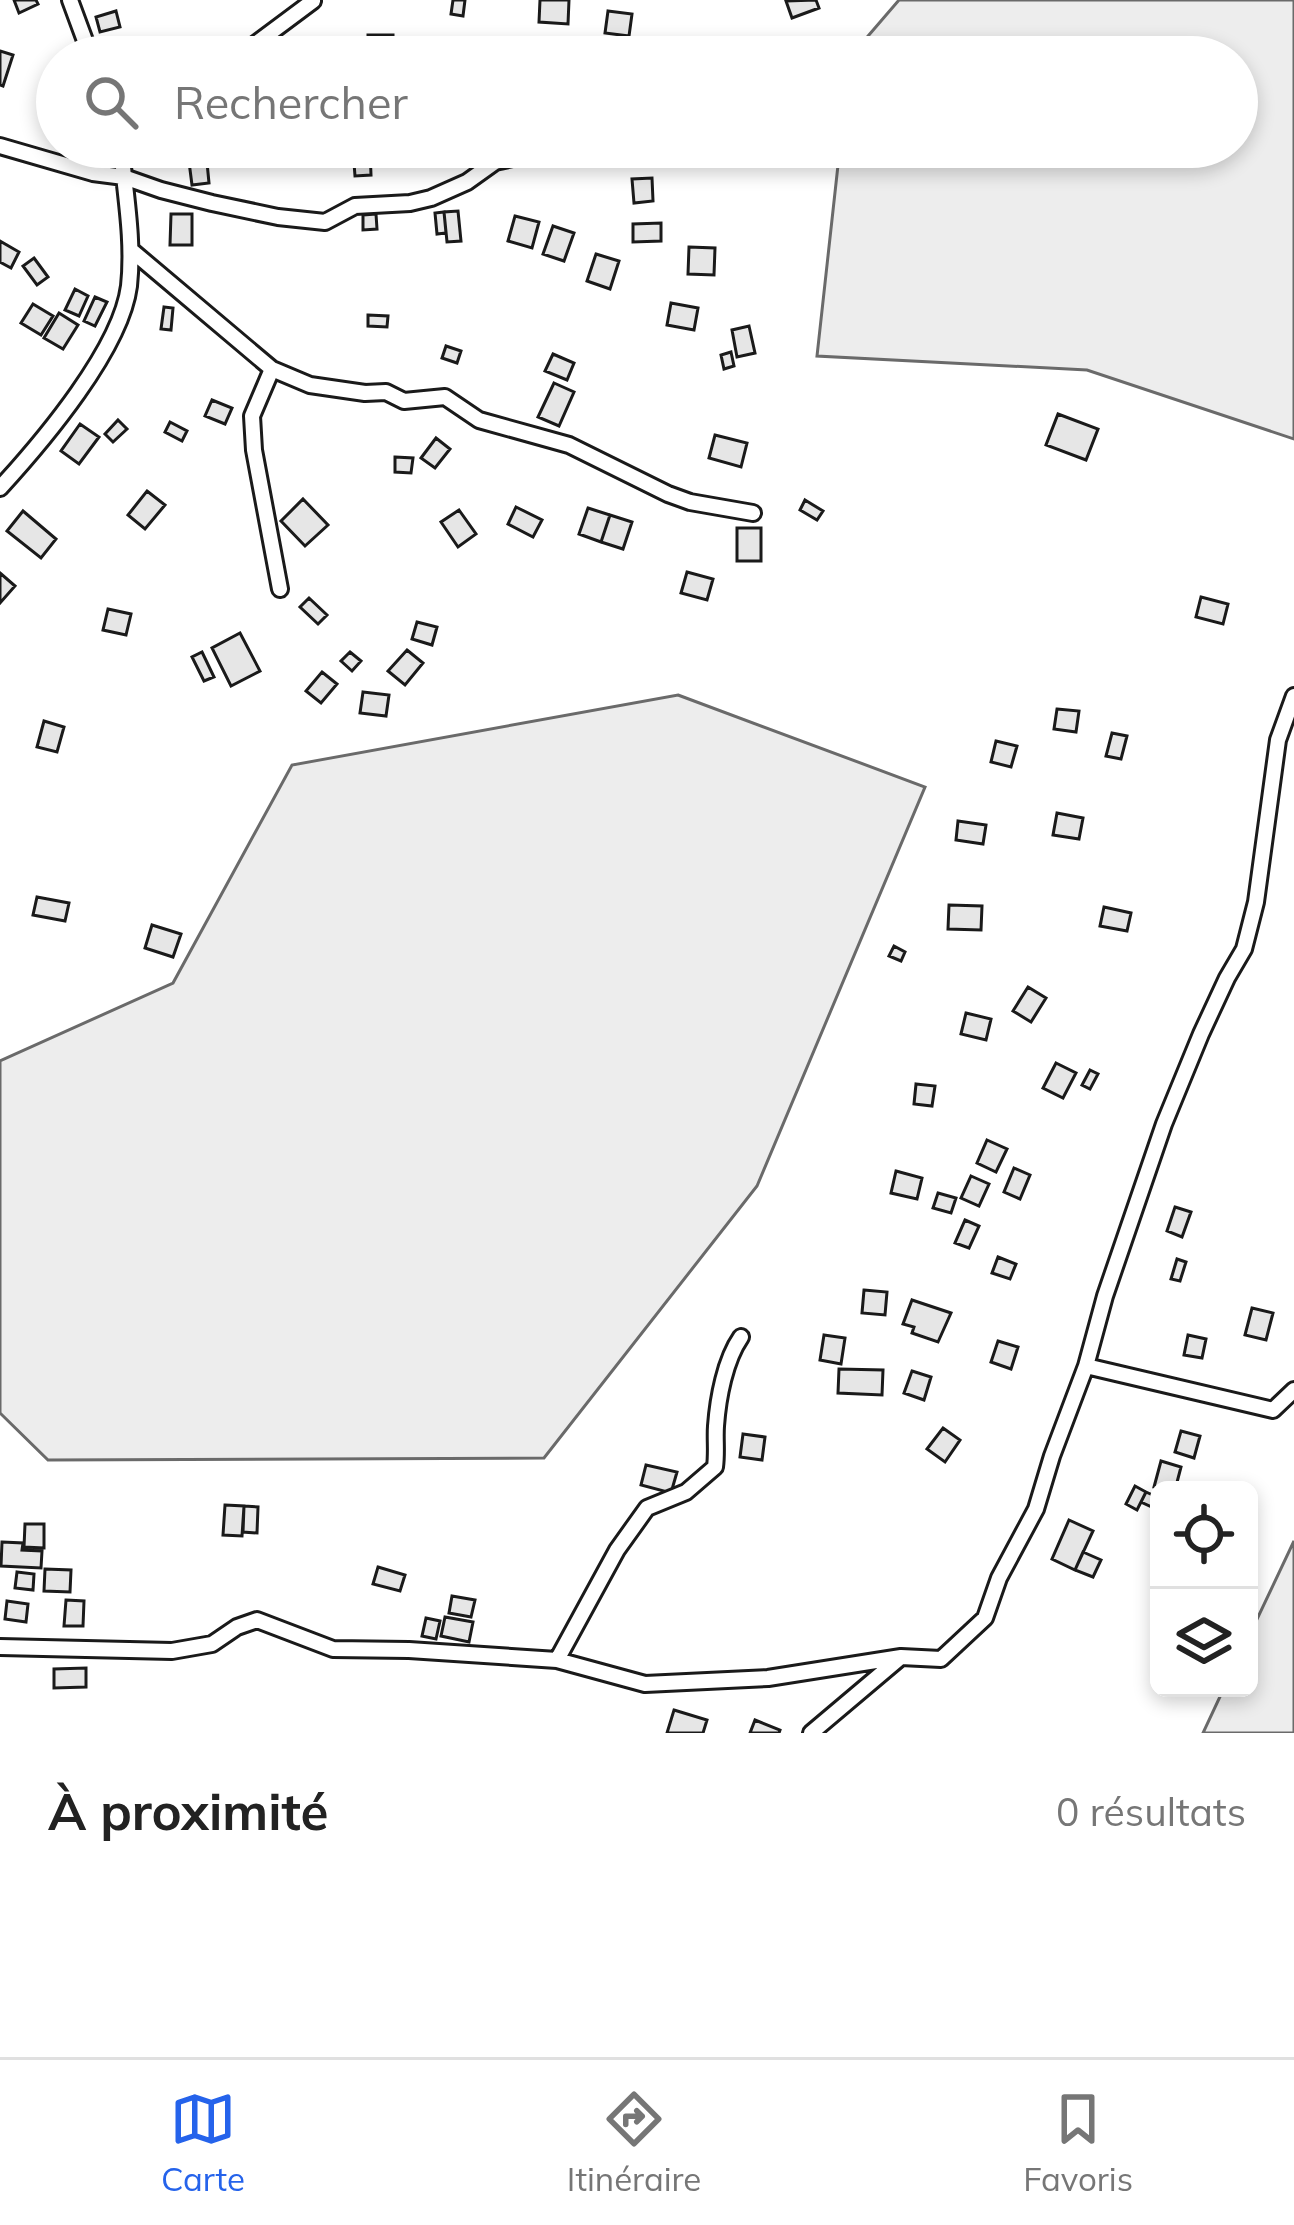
<!DOCTYPE html>
<html lang="fr">
<head>
<meta charset="utf-8">
<style>
  body { margin:0; font-family:Mulish,sans-serif; background:#f6f6f6; color:#222 }
  .controls { position:absolute; right:36px; bottom:36px; display:grid; overflow:hidden; border-radius:18px; box-shadow:0 6px 18px #0003 }
  .controls button { width:108px; height:108px; display:grid; place-items:center; padding:0; border:0; border-bottom:3px solid #e0e0e0; background:#fff; color:#222; font:60px sans-serif }
  .list { margin:0; padding:0; list-style:none }
  h2 { display:flex; justify-content:space-between; align-items:center; height:156px; margin:0; padding:0 48px; font-size:51px }
  h2 small { font-size:39px; font-weight:400; color:#767676 }
  .icon { flex:none; width:66px; height:66px; fill:none; stroke:currentColor; stroke-width:2; stroke-linecap:round; stroke-linejoin:round }
  .map { position:relative; flex:none; width:1294px; height:1733px; overflow:hidden }
  .search { position:absolute; background:#fff; box-shadow:0 6px 18px #0003; left:36px; right:36px; top:36px; height:132px; display:flex; align-items:center; gap:30px; box-sizing:border-box; padding:0 42px; border-radius:66px; color:#767676; font-size:45px }
  .sheet { height:324px; background:#fff }
  nav { display:flex; justify-content:space-around; align-items:center; box-sizing:border-box; height:168px; border-top:3px solid #e0e0e0; background:#fff; font-size:33px; color:#767676 }
  nav a { display:grid; justify-items:center; gap:6px }
  nav .on { color:#2563eb }
  .map>svg:first-child { display:block }
  .green { fill:#ededed; stroke:#6a6a6a; stroke-width:3 }
  .building { fill:#e6e6e6; stroke:#1a1a1a; stroke-width:3 }
  .lines { fill:none; stroke-linecap:round; stroke-linejoin:round }
  .street-casing { stroke:#1a1a1a; stroke-width:20 }
  .street { stroke:#fff; stroke-width:14 }
</style>
</head>
<body>
<div class="map">
<svg width="1294" height="1733" viewBox="0 0 1294 1733">
  <rect width="100%" height="100%" fill="#fff"/>
  <path class="green" d="M899 0H1294V439L1087 370 817 356 840 147H1237V57H850Z
    M678 695 925 787 757 1186 544 1458 48 1460 0 1413V1061L173 983 292 765Z
    M1294 1541V1733H1203L1224 1688H1249V1636Z"/>
  <path class="building" d="M14 0H36L38 4 19 13Z
    M453 0H465L463 16 451 14Z
    M540 0H569L568 24 539 22Z
    M816 0 819 8 792 18 786 1Z
    M116 11 120 27 100 32 96 17Z
    M608 11 632 14 629 36 605 33Z
    M368 35H393V57H368Z
    M0 51 13 55 3 86 0 85Z
    M144 147H175L177 161 147 165Z
    M703 147H727V155H703Z
    M767 147H789L785 157 766 150Z
    M370 149 371 175 355 176 353 150Z
    M206 152 209 183 192 185 188 154Z
    M652 178 653 201 634 203 632 179Z
    M458 211 461 241 447 242 444 212Z
    M444 212 446 233 437 234 435 213Z
    M171 214H192V245H170Z
    M376 214 377 229 363 230V215Z
    M515 216 539 222 532 248 508 241Z
    M661 223V241L633 242V224Z
    M553 226 574 233 564 261 543 254Z
    M0 241 19 252 11 268 0 262Z
    M689 247 715 248 714 275 688 274Z
    M596 254 619 261 610 289 587 281Z
    M34 258 48 277 37 285 23 266Z
    M75 289 88 296 79 316 65 310Z
    M95 297 107 302 95 326 84 321Z
    M671 303 698 308 694 330 667 325Z
    M33 304 53 316 41 335 21 323Z
    M164 307 173 308 171 330 161 329Z
    M59 313 78 325 63 349 44 338Z
    M368 315 388 316 387 327 368 326Z
    M749 326 755 353 737 357 732 330Z
    M446 346 461 351 457 363 442 358Z
    M731 352 734 366 724 369 721 355Z
    M553 354 574 363 567 380 545 371Z
    M554 383 574 392 559 426 538 417Z
    M212 400 232 408 225 424 205 416Z
    M1058 414 1098 429 1086 460 1046 445Z
    M118 420 127 429 113 442 105 434Z
    M170 422 187 431 182 441 165 432Z
    M80 424 99 437 79 464 61 451Z
    M715 435 747 443 741 467 709 458Z
    M436 438 450 449 435 468 421 458Z
    M395 457 413 458 411 473 395 472Z
    M147 491 165 505 145 529 128 515Z
    M303 499 328 525 305 546 281 521Z
    M805 500 823 511 817 520 800 510Z
    M516 507 542 520 533 537 508 524Z
    M588 508 610 515 601 542 579 534Z
    M459 510 476 534 458 547 441 522Z
    M23 511 56 539 41 558 7 531Z
    M610 515 632 522 623 549 601 542Z
    M737 528H761V561H737Z
    M687 572 713 579 707 600 681 593Z
    M0 573 15 586 0 603Z
    M1201 597 1228 604 1223 624 1196 617Z
    M309 598 327 615 318 624 300 607Z
    M108 609 131 614 126 635 103 630Z
    M417 622 437 627 432 645 412 639Z
    M240 633 260 671 231 686 212 648Z
    M407 650 423 663 405 685 388 671Z
    M202 652 214 677 204 681 192 657Z
    M350 652 361 661 352 671 341 661Z
    M322 672 337 684 321 703 306 691Z
    M363 692 389 695 386 716 360 713Z
    M1057 709 1079 711 1076 732 1054 729Z
    M44 721 64 727 57 752 37 747Z
    M1112 733 1127 736 1121 759 1106 756Z
    M996 741 1017 746 1011 767 991 762Z
    M1057 813 1083 818 1079 839 1053 835Z
    M958 821 986 825 983 844 956 840Z
    M37 897 69 903 65 921 33 915Z
    M949 905 982 906 981 930 948 929Z
    M1104 907 1131 913 1127 931 1100 926Z
    M152 925 181 934 173 957 145 948Z
    M894 946 905 952 901 961 889 956Z
    M1028 987 1046 998 1031 1022 1013 1011Z
    M966 1013 991 1019 986 1040 961 1034Z
    M1056 1063 1076 1073 1063 1098 1043 1088Z
    M1090 1070 1098 1074 1090 1089 1082 1085Z
    M916 1084 935 1086 932 1106 914 1104Z
    M987 1140 1007 1149 996 1172 977 1163Z
    M1014 1168 1030 1175 1020 1199 1004 1192Z
    M896 1171 922 1178 917 1199 891 1193Z
    M971 1176 989 1184 979 1206 961 1198Z
    M938 1193 956 1198 951 1213 933 1208Z
    M1175 1207 1191 1212 1182 1237 1167 1231Z
    M965 1220 979 1226 969 1248 955 1243Z
    M998 1257 1016 1264 1010 1279 992 1273Z
    M1177 1259 1186 1262 1180 1281 1171 1279Z
    M864 1290 887 1292 885 1315 862 1313Z
    M912 1300 951 1313 938 1342 912 1333 914 1327 903 1324Z
    M1252 1308 1273 1313 1266 1340 1245 1335Z
    M824 1335 845 1338 841 1364 820 1360Z
    M1188 1335 1206 1339 1202 1358 1184 1355Z
    M998 1341 1018 1347 1011 1369 991 1362Z
    M839 1369 883 1370 882 1395 838 1393Z
    M912 1371 931 1377 924 1400 904 1393Z
    M943 1428 960 1440 945 1462 927 1449Z
    M1181 1431 1200 1436 1194 1458 1175 1452Z
    M743 1434 765 1437 762 1460 740 1457Z
    M1161 1461 1181 1467 1175 1490 1154 1487Z
    M646 1465 677 1472 671 1493 641 1485Z
    M1135 1486 1146 1492 1137 1510 1126 1504Z
    M1146 1492 1159 1498 1154 1508 1141 1502Z
    M225 1505 244 1506 242 1536 223 1535Z
    M244 1506 258 1507 257 1533 243 1532Z
    M1069 1520 1093 1531 1075 1570 1052 1559Z
    M25 1524H44V1548L24 1547Z
    M2 1542 23 1543 22 1550 42 1551 41 1568 1 1566Z
    M1083 1552 1101 1560 1093 1577 1075 1570Z
    M378 1567 405 1575 400 1591 373 1584Z
    M45 1569 71 1570 70 1592 44 1591Z
    M17 1572 34 1574 33 1590 15 1588Z
    M452 1596 475 1600 471 1617 449 1613Z
    M66 1600 84 1601 83 1626H64Z
    M7 1601 28 1604 26 1622 5 1619Z
    M445 1617 473 1622 469 1642 441 1636Z
    M426 1618 440 1621 436 1639 422 1636Z
    M86 1668V1687L54 1688V1669Z
    M674 1710 707 1720 703 1733H667Z
    M755 1720 780 1730 779 1733H750Z"/>
  <g class="lines">
    <defs>
      <path id="street" d="M70 0 91 57
        M232 57 254 45 313 1
        M0 146 93 173 124 177 161 190 212 203 278 217 325 222 355 206 410 203 431 198 467 182 495 162 562 147
        M131 250 272 369 252 416 254 450 280 589
        M272 369 310 385 365 393 386 392 404 401 445 397 479 420 569 445 668 494 690 502 753 513
        M0 488C43 441 121 349 129 286 134 240 125 193 121 147
        M1086 1366 1273 1410 1294 1390
        M0 1647 172 1651 212 1644 237 1627 257 1620 333 1649 409 1650 557 1660 645 1684 768 1678 901 1657
        M557 1660 617 1550 647 1508 686 1492 715 1467C717 1452 715 1439 716 1426 718 1398 725 1360 741 1337
        M811 1733 901 1657 941 1659 985 1618 999 1578 1036 1509 1052 1456 1086 1366 1105 1296 1164 1124 1201 1034 1227 978 1244 949 1256 902 1278 740 1294 696"/>
    </defs>
    <use href="#street" class="street-casing"/>
    <use href="#street" class="street"/>
  </g>
</svg>
<div class="controls">
<button><svg class="icon" aria-label="locate" viewBox="0 0 24 24"><circle cx="12" cy="12" r="6"/><path d="M12 2v4M12 18v4M2 12h4M18 12h4"/></svg></button>
<button><svg class="icon" aria-label="layers" viewBox="0 0 24 24"><path d="M12 4l9 5-9 5-9-5zM3 14l9 5 9-5"/></svg></button>
</div>
<div class="search"><svg class="icon" aria-label="search" viewBox="0 0 24 24"><circle cx="10" cy="10" r="6"/><path d="M15 15l6 6"/></svg>Rechercher</div>
</div>
<section class="sheet">
<h2>À proximité<small>0 résultats</small></h2>
<ul class="list">
</ul>
</section>
<nav>
<a class="on"><svg class="icon" aria-label="map" viewBox="0 0 24 24"><path d="M3 6l6-2 6 2 6-2v14l-6 2-6-2-6 2zM9 4v14M15 6v14"/></svg>Carte</a>
<a><svg class="icon" aria-label="directions" viewBox="0 0 24 24"><path d="M12 3l9 9-9 9-9-9zM9 14v-3h6M13 9l2 2-2 2"/></svg>Itinéraire</a>
<a><svg class="icon" aria-label="saved" viewBox="0 0 24 24"><path d="M7 4h10v16l-5-4-5 4z"/></svg>Favoris</a>
</nav>
</body>
</html>
